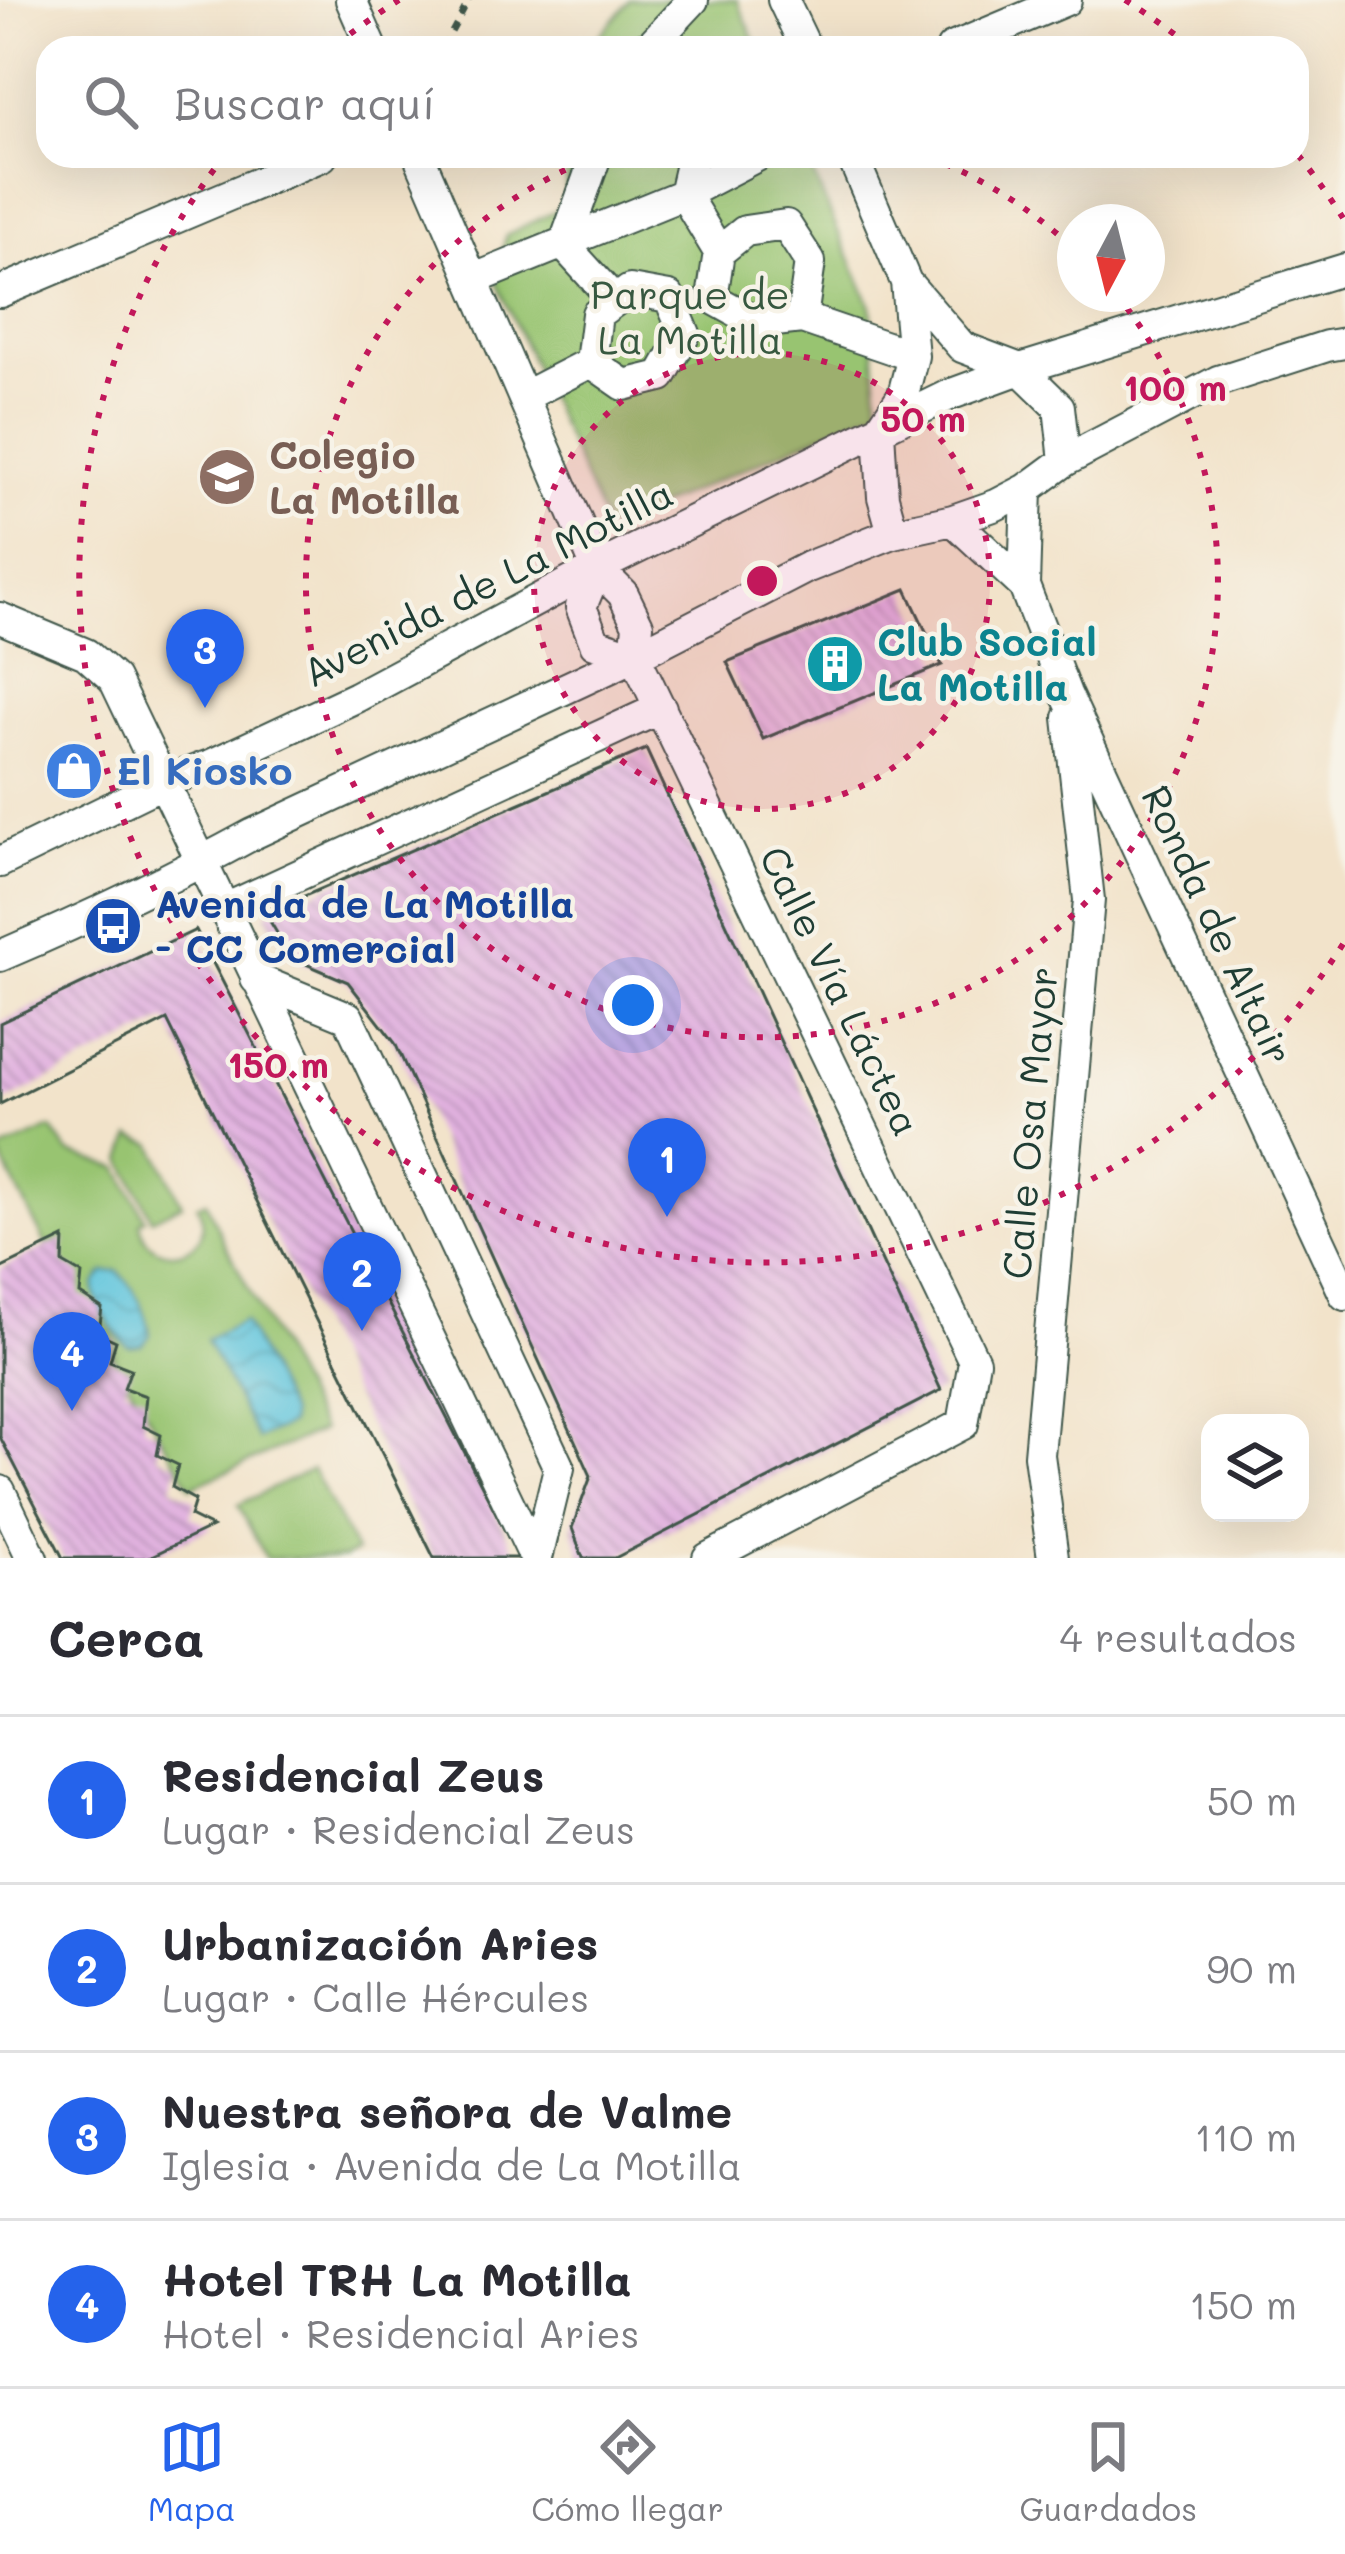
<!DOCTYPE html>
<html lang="es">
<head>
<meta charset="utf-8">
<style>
  body { margin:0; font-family:Mali,sans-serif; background:#f7f7f7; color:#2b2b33 }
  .controls { position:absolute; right:36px; bottom:36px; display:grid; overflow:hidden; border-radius:24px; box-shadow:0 12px 48px #0002 }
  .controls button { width:108px; height:108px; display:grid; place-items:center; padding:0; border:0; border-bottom:3px solid #e1e1e2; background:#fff; color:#2b2b33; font:60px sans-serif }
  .compass { position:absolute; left:1057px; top:204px; width:108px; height:108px; border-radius:50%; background:#fff; box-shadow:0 12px 48px #0002; rotate:187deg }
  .you { position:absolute; left:633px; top:1005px; width:42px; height:42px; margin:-30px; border:9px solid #fff; border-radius:50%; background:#1a73e8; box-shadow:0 0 0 18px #1a73e833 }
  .badge { display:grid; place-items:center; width:78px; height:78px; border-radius:50%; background:#2563eb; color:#fff; font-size:39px; font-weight:700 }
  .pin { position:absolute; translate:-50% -99px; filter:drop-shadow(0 3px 6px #0008) }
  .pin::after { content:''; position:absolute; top:63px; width:42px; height:36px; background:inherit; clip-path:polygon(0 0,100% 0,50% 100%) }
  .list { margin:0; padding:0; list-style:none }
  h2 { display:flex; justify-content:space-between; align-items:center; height:156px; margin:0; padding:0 48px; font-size:51px }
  h2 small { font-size:39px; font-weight:400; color:#7c7c81 }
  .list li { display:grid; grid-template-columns:78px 1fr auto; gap:36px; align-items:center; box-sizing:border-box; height:168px; padding:0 48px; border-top:3px solid #e1e1e2 }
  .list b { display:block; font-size:45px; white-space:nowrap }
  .list p { margin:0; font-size:39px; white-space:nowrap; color:#7c7c81 }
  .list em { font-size:39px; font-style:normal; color:#7c7c81 }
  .icon { flex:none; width:66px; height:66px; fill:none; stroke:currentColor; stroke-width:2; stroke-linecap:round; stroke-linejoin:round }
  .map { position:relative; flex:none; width:1345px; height:1558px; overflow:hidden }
  .search { position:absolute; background:#fff; box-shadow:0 12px 48px #0002; left:36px; right:36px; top:36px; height:132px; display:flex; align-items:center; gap:30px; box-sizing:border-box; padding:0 42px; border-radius:36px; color:#7c7c81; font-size:45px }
  .sheet { height:828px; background:#fff }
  nav { display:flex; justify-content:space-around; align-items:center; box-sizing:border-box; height:168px; border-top:3px solid #e1e1e2; background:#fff; font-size:33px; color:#7c7c81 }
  nav a { display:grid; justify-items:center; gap:6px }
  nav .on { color:#2563eb }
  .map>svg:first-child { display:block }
  .park { fill:#98c471; stroke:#5c8052; stroke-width:3 }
  .water { fill:url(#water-waves); stroke:#3f8188; stroke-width:3 }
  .building { fill:url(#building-back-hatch) }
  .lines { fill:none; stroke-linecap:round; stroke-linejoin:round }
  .minor-casing { stroke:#3f564a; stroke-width:34 }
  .path { stroke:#3f564a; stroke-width:6; stroke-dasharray:9 9; stroke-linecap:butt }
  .minor { stroke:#fff; stroke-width:30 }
  .ring { fill:none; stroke:#c2185b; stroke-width:6; stroke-dasharray:6 12 }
  .labels { text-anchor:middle; stroke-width:9; stroke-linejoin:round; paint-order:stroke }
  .park-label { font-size:39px; fill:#375840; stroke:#f7f3e8 }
  .education-label { font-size:39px; font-weight:bold; fill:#785e54; stroke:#f7f3e8; text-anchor:start }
  .street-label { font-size:39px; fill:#1f3d34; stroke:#f7f3e8 }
  .culture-label { font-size:39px; font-weight:bold; fill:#0d838f; stroke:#f7f3e8; text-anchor:start }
  .shop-label { font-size:39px; font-weight:bold; fill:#366cbe; stroke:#f7f3e8; text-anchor:start }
  .transit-label { font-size:39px; font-weight:bold; fill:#164399; stroke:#f7f3e8; text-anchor:start }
  .centre { fill:#c2185b; stroke:#f7f3e8; stroke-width:6 }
  .ring-label { font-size:36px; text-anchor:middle; font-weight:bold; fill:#c2185b; stroke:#f7f3e8; stroke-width:9; stroke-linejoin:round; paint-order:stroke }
</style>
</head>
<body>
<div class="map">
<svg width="1345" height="1558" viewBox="0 0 1345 1558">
  <defs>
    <pattern id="water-waves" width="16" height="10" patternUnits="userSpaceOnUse" patternTransform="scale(3)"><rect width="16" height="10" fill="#5fc5dd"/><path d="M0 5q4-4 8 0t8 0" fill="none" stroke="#4ea1b4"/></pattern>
    <pattern id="building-back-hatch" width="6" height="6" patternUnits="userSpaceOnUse" patternTransform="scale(3)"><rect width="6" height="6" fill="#e1b1df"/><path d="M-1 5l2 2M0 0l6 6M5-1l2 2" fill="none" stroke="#b691b6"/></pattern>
  </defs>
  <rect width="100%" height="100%" fill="#f7f3e8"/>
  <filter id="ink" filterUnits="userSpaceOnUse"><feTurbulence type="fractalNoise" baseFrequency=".00833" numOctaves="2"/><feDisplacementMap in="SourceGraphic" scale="24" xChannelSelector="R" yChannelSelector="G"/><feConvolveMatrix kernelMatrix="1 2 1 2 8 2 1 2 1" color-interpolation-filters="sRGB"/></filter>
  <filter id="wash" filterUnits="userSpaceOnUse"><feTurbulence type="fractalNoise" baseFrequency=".004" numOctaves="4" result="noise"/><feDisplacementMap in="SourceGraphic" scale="48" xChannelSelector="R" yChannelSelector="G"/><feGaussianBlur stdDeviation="2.7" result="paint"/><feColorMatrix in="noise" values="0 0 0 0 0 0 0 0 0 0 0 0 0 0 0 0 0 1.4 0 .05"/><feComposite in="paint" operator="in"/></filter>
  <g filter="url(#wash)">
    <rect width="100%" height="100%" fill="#f2e3ca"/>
    <path class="park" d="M630 0H737L758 48H589Z
      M567 156H805L871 306 879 409 607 529 497 283 506 235 565 206Z
      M51 1128 69 1153 119 1168 145 1219 140 1222C145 1273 224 1256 197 1205L206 1201 223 1240 322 1430 191 1487 43 1239 0 1155V1151Z
      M131 1137 153 1144 182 1204 152 1219 123 1160Z
      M312 1469 356 1552 344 1558H266L238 1505Z"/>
    <path class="water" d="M118 1271C134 1286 148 1313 150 1335L142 1345 129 1347C117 1338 97 1307 95 1292 94 1281 97 1280 104 1272Z
      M244 1321 290 1414V1424L258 1439 206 1340Z"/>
    <g id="blocks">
      <path class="building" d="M906 589 942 665 763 739 727 662Z
        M646 749 941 1390 615 1558H583L572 1528 591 1476 395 1043 348 982 292 958 265 913Z
        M196 930 519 1558H434L167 1020 0 1104V1023Z
        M64 1238 63 1263 82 1274 80 1294 102 1308 99 1333 116 1341 110 1361 131 1369 124 1388 146 1396 143 1426 161 1435 157 1455 178 1465 172 1487 195 1500 190 1516 212 1527 147 1558H63L0 1437V1269Z"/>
    </g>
  </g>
  <g filter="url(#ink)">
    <use href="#blocks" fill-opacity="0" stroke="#3f564a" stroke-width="3"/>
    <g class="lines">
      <defs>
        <path id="minor" d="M351 0 372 48
          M783 0 806 48
          M643 48 649 47 693 0
          M952 48 1066 0
          M419 156 597 568 623 594 638 625 635 656
          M686 156 691 164 684 194 719 252 712 298
          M852 156 906 282 913 356 903 395 882 426
          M564 245 596 156
          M564 245 615 301
          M719 252 745 231 786 225 810 262 802 318
          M472 280 684 194 757 156
          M906 282 962 347 1020 369 1059 407 1065 461
          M630 290 669 297 685 334 661 376 624 385 591 362 597 314Z
          M0 292 322 156
          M712 298 757 323 802 318 913 356
          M523 397 591 362
          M879 431 883 497 893 533
          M1027 489 1024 586 1066 694 1345 1295
          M953 520 1024 586
          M597 568 581 607 595 643 635 656
          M0 618 86 654 114 679 535 1558
          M635 656 974 1361 963 1424 708 1558
          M0 862 164 782 213 764 356 697 597 568 949 395 1020 369 1345 269
          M223 910 661 708
          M0 956C86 919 171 879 253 834L635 656 808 567 893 533 953 520 996 505 1027 489 1065 461 1218 381 1327 346 1345 343
          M256 979 348 1017 559 1468 537 1558
          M0 1491 32 1558
          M1053 1558 1039 1455 1089 900 1069 718"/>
      </defs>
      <use href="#minor" class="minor-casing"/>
      <path class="path" d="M443 48 469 0"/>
      <use href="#minor" class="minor"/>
    </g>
  </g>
  <circle cx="762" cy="581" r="228" fill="#c2185b" fill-opacity=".12"/>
  <g class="ring">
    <circle cx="762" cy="581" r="228"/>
    <path d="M929 157A456 456 0 0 1 1073 248M1116 294A456 456 0 1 1 595 157"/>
    <path d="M1343 944A685 685 0 1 1 222 159M336 45A685 685 0 0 1 399 0M1125 0A685 685 0 0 1 1188 45M1298 155A685 685 0 0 1 1343 218"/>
  </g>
  <defs>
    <symbol id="school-disc" viewBox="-11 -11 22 22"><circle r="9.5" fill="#8d6e63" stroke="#f7f3e8"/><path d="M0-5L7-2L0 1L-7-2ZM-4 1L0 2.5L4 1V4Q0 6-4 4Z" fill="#fff"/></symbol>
    <symbol id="building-disc" viewBox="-11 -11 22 22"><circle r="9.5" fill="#0f9aa8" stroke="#f7f3e8"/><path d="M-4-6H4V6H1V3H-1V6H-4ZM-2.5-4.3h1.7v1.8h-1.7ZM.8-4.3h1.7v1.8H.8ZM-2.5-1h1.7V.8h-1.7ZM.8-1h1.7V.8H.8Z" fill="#fff"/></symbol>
    <symbol id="shop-disc" viewBox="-11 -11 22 22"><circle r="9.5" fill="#3f7fe0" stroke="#f7f3e8"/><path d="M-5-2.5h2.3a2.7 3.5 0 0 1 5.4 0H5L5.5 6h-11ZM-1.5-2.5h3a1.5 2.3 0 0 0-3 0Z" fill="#fff"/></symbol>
    <symbol id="bus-disc" viewBox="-11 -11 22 22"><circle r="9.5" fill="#1a4fb4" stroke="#f7f3e8"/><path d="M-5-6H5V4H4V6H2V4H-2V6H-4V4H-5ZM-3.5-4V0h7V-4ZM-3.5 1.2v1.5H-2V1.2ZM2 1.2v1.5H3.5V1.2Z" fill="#fff"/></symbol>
  </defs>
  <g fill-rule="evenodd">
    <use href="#school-disc" x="194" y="444" width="66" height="66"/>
    <use href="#building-disc" x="802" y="631" width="66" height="66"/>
    <use href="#shop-disc" x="41" y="738" width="66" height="66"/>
    <use href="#bus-disc" x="80" y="893" width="66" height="66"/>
  </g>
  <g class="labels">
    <g class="park-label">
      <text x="690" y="309">Parque de<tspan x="690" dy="45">La Motilla</tspan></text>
    </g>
    <g class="education-label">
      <text x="269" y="469">Colegio<tspan x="269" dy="45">La Motilla</tspan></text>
    </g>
    <g class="street-label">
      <text transform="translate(488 583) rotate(-27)" y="14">Avenida de La Motilla</text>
      <text transform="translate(1217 925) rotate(65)" y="14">Ronda de Altair</text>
      <text transform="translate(840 991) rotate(64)" y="14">Calle Vía Láctea</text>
      <text transform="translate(1030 1123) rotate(-85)" y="14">Calle Osa Mayor</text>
    </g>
    <g class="culture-label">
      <text x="877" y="656">Club Social<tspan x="877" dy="45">La Motilla</tspan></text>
    </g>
    <g class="shop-label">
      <text x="116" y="785">El Kiosko</text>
    </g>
    <g class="transit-label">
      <text x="155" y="918">Avenida de La Motilla<tspan x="155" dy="45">- CC Comercial</tspan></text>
    </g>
  </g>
  <circle cx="762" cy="581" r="18" class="centre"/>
  <g class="ring-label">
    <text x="1175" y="401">100 m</text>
    <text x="923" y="432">50 m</text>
    <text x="278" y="1078">150 m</text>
  </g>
</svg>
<div class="controls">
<button><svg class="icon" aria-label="layers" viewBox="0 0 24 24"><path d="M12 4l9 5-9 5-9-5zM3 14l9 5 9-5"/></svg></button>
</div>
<svg class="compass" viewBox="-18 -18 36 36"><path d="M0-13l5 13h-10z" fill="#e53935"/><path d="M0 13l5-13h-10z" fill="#7c7c81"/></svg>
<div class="you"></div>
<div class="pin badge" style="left:667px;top:1217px">1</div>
<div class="pin badge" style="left:362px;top:1331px">2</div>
<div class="pin badge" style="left:205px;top:708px">3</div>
<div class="pin badge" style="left:72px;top:1411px">4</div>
<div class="search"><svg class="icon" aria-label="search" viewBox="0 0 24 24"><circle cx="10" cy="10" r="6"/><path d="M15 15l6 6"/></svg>Buscar aquí</div>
</div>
<section class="sheet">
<h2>Cerca<small>4 resultados</small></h2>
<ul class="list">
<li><span class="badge">1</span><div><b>Residencial Zeus</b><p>Lugar · Residencial Zeus</p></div><em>50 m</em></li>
<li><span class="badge">2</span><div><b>Urbanización Aries</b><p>Lugar · Calle Hércules</p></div><em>90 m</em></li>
<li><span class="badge">3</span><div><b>Nuestra señora de Valme</b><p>Iglesia · Avenida de La Motilla</p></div><em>110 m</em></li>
<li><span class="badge">4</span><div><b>Hotel TRH La Motilla</b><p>Hotel · Residencial Aries</p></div><em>150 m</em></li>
</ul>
</section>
<nav>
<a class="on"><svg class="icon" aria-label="map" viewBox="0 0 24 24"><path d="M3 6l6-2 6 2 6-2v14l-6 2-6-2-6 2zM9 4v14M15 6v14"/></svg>Mapa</a>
<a><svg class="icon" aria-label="directions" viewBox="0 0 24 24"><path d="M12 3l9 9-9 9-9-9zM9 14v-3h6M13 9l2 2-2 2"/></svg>Cómo llegar</a>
<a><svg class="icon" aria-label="saved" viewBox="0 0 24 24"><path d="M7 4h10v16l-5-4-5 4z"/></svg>Guardados</a>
</nav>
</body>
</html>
